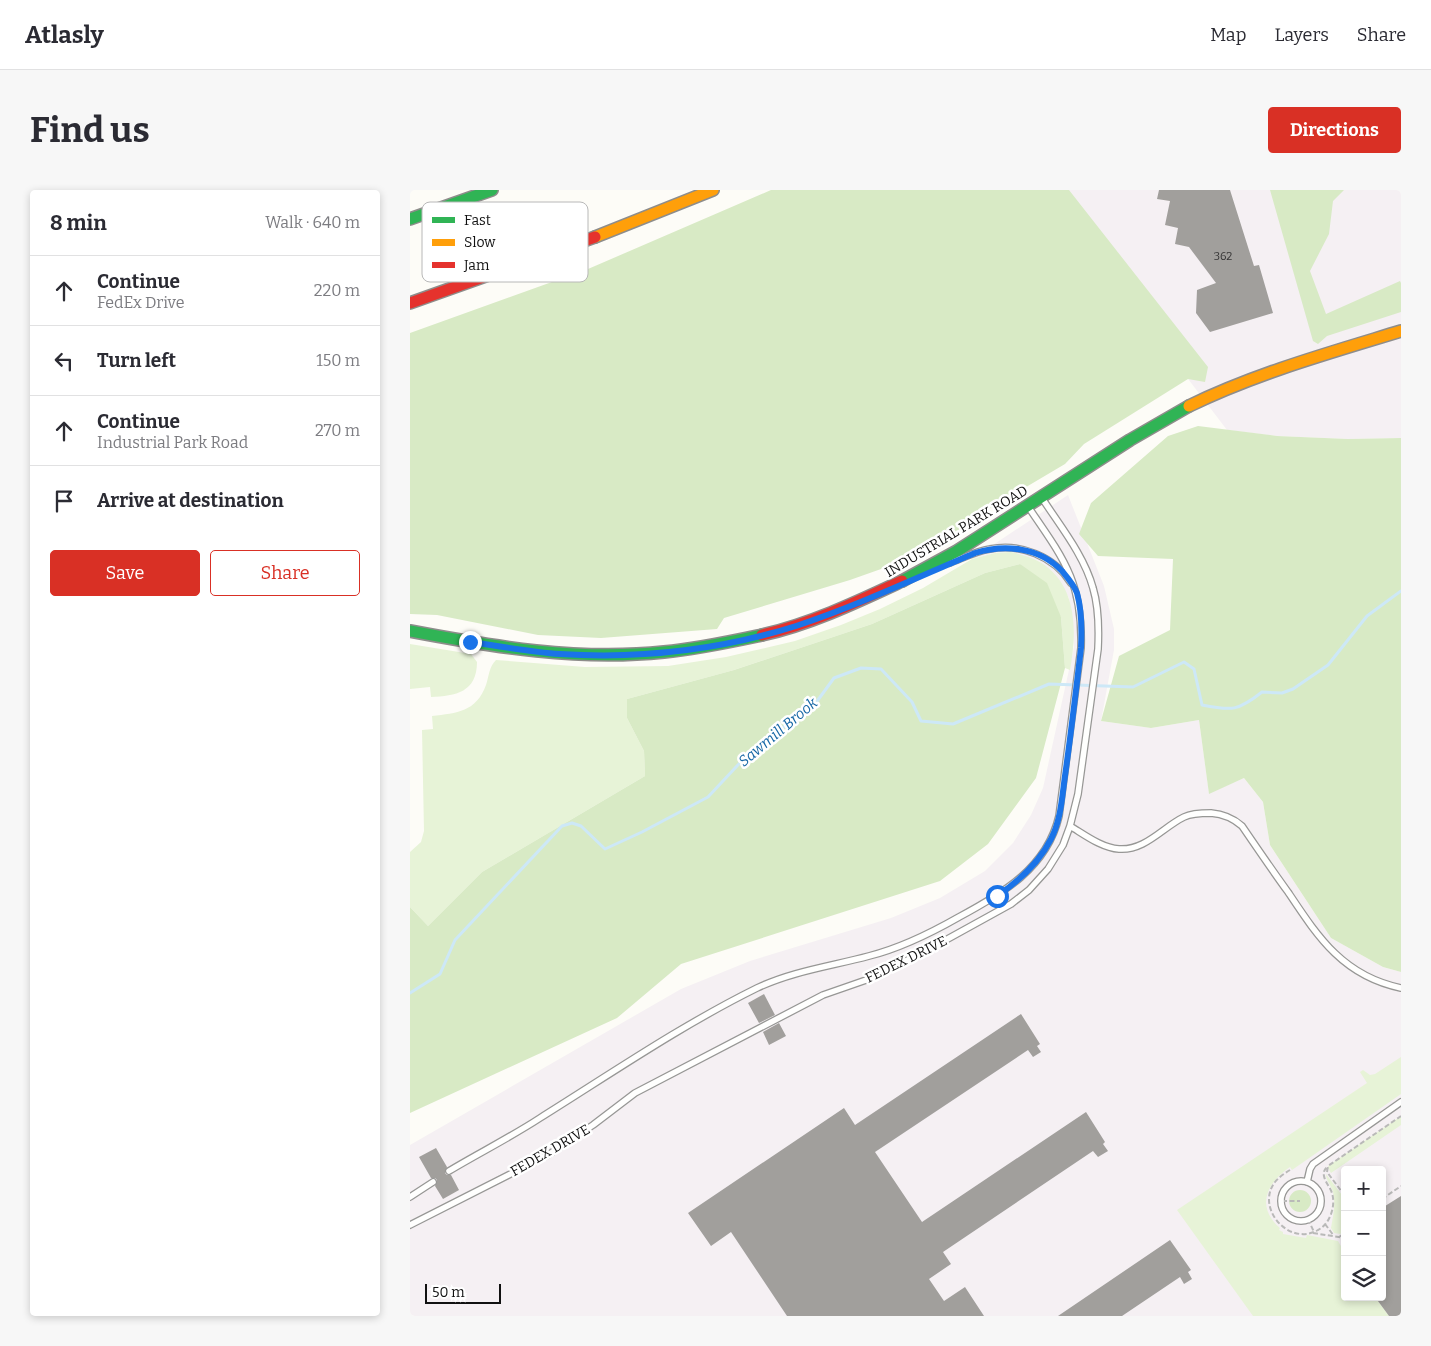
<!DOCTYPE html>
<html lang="en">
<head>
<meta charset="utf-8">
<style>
  body { margin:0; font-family:Bitter,serif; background:#f7f7f7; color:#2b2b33 }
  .controls { position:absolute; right:15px; bottom:15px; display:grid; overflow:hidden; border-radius:5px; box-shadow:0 2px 8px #0003 }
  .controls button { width:45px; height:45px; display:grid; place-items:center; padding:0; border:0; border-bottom:1px solid #e1e1e2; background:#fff; color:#2b2b33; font:25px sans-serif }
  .scale { position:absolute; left:15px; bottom:12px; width:76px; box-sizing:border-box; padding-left:5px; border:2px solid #111; border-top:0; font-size:14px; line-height:18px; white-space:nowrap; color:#111; -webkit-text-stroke:4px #fff; paint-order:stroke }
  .stop { position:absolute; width:15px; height:15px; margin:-11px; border:4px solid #1a73e8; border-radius:50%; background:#fff }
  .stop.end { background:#1a73e8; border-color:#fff; box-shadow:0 1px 5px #0008 }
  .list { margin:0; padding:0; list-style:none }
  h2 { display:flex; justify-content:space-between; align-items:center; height:65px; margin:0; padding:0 20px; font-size:21px }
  h2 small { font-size:16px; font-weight:400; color:#7c7c81 }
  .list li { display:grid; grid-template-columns:32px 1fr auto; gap:15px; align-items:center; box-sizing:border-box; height:70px; padding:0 20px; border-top:1px solid #e1e1e2 }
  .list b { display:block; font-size:19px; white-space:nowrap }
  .list p { margin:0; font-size:16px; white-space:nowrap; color:#7c7c81 }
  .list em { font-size:16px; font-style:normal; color:#7c7c81 }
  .actions { display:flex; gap:10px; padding:15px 20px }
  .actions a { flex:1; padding:11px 0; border:1px solid #d93025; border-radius:5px; text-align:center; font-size:18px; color:#d93025 }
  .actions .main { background:#d93025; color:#fff }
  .icon { flex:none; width:28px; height:28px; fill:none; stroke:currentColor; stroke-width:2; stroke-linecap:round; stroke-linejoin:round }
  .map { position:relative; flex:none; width:991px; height:1126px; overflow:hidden; border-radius:5px }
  header { display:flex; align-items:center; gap:30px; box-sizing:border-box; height:70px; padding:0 25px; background:#fff; border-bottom:1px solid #e1e1e2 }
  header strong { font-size:24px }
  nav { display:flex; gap:28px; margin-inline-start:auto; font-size:18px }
  .intro { display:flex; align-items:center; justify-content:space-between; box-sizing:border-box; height:120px; padding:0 30px }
  h1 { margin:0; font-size:35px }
  .button { padding:12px 22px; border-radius:5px; background:#d93025; color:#fff; font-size:18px; font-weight:700 }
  main { display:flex; gap:30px; padding:0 30px }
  aside { flex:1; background:#fff; border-radius:5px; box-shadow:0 2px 8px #0003 }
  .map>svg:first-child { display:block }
  .industrial { fill:#f5f0f3; fill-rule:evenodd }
  .green { fill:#e7f3d7 }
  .forest { fill:#d8eac5 }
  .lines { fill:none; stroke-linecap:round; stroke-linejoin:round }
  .stream { stroke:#cde8f7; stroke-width:3 }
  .building { fill:#a19f9c }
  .lane-casing { stroke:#979795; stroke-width:8 }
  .fast-casing { stroke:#8e8d8b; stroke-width:14 }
  .slow-casing { stroke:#8e8d8b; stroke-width:14 }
  .jam-casing { stroke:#8e8d8b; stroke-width:14 }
  .path { stroke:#b9b9b8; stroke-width:2; stroke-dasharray:5 2.5; stroke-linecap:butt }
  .lane { stroke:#fffffe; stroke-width:5.5 }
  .fast { stroke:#30b455; stroke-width:11 }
  .slow { stroke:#ff9f0a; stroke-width:11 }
  .jam { stroke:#e5322d; stroke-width:11 }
  .route { stroke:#1a73e8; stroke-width:6 }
  .labels { text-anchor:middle; stroke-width:5; stroke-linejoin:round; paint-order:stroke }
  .number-label { font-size:11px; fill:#353434 }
  .street-label { font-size:14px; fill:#111; stroke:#fff }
  .water-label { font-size:15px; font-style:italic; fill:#1768a6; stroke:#fff }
  .key { fill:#fff; stroke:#b8b8b8; stroke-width:1 }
  .key-label { font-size:14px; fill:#111 }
</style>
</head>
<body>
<header>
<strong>Atlasly</strong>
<nav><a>Map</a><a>Layers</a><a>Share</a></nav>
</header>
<div class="intro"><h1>Find us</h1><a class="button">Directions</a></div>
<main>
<aside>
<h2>8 min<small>Walk · 640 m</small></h2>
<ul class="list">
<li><svg class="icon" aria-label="ahead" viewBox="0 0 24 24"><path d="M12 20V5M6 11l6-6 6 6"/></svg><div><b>Continue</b><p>FedEx Drive</p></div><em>220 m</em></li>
<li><svg class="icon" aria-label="left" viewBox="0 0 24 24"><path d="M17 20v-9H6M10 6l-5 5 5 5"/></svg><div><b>Turn left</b></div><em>150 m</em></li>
<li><svg class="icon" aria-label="ahead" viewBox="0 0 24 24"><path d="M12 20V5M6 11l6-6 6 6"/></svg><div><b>Continue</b><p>Industrial Park Road</p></div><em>270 m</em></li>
<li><svg class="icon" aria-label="arrive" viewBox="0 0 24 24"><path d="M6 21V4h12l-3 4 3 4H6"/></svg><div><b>Arrive at destination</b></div></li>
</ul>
<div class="actions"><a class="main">Save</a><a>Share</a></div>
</aside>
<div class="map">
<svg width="991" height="1126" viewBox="0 0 991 1126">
  <rect width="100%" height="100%" fill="#fdfcf7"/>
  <path class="industrial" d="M634 0H991V248L938 249 867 246 817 240Z
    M658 305 694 396 704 439V460L691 531 741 538 789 530 799 603 834 588 853 612 860 655 921 748 973 777 991 782V1126H0V955L271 799 340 771 481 728 530 708 575 681 603 653 621 625 633 598 664 457 659 408 644 383 629 371 600 362 585 363 562 369ZM935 980H972V1107H935Z"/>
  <path class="green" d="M601 362C610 364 621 367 630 372 668 395 667 442 660 480L655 478 651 427 610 374 575 383 462 434 324 480 217 509V528L234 561 235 586 72 682 18 736 0 717V662L11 652 14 641 12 540 23 539 22 526C47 523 66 522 76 495 79 486 79 477 86 470L175 477 258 476 316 467 385 451 431 435 470 419 513 398 562 369 585 363Z
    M0 454 61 464 67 472C67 502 46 506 21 507L20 497 0 499Z
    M991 867V904L882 980 880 977C857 993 845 1016 870 1038L869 1040 873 1042V1044L896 1048 897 1045 928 1051 935 1063V1107H965L979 1126H843L767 1020 957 893 950 882 953 880 960 885 965 884Z
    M991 926V935L921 983 918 978V976Z
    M916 984 935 1009V1041L930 1044 924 1043 921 1038C923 1026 926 1014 923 1002 921 995 916 991 916 984Z"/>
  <path class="forest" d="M361 0H659L798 177 795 192 778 189 674 254 655 274 567 326 519 362 440 390 314 428 307 439 191 448 128 445 27 425 0 424V143L178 79Z
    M860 0H934L923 11 919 44 900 81 916 124 990 91 991 93V122L917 146 908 154 903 151Z
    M788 236 867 246 938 249 991 248V782L973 777 921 748 860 655 853 612 834 588 799 604 789 530 741 538 691 531 709 466 760 440 763 369 688 366 669 344 681 313 758 246Z
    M610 374 637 393 651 427 655 478 626 588 578 654 530 691 271 774 207 828 0 923V717L18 736 72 682 235 586 234 561 217 528V509L324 480 462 434 575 383Z
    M879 1011a11 11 0 1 1 22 0a11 11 0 1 1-22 0Z"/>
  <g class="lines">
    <path class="stream" d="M0 803 30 784 45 750 152 636 162 633 171 636 195 659 232 642 298 607 341 561 405 514 424 488 451 478 471 479 502 512 511 531 543 534 639 494 723 497 774 472 784 479 792 515C822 521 828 521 852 502L872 503 883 499 918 475 957 426 991 401"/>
  </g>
  <path class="building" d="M749 0H820L844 76 849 75 863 123 800 142 786 123 787 100 806 93 779 57 765 54 768 38 755 35 760 11 747 9Z
    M354 804 365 825 349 833 338 813Z
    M611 824 630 854 627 856 631 862 623 867 618 860 465 962 512 1032 676 922 695 952 693 954 698 961 688 967 683 961 533 1062 541 1074 519 1089 534 1111 555 1097 574 1126H377L321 1042 301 1056 278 1023 434 918 445 935Z
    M369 833 376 846 359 855 353 842Z
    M26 958 37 977 35 983 37 985H41L49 1000 33 1009 25 996 27 990 25 988H21L9 967Z
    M991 1006V1126H979L965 1107H972V1018Z
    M760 1050 781 1080 778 1082 782 1089 774 1094 770 1087 712 1126H648Z"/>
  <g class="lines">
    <defs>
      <path id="lane" d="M540 373C553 368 566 361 580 359 610 353 644 366 661 393
        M660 636C675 645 692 658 709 659 735 661 753 637 774 627 782 623 792 623 801 623 813 624 823 628 832 636 847 658 862 680 878 702 908 747 933 786 991 798
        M39 981C69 963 101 947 130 928 202 883 272 835 347 798 383 781 422 776 459 766 491 758 521 743 549 727 592 704 637 678 649 626L671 458C673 393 654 369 619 318
        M871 1011a20 20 0 1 1 40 0a20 20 0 1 1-40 0Z
        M897 992 900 979 903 974 991 912
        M0 1007 23 992
        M0 1035 138 965 183 935 225 903 413 805 459 789 514 762 601 714 619 700 638 679 653 655 660 636 668 604 688 459C689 439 689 418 683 398 674 365 650 336 632 308"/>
      <path id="fast" d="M0 29 82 0
        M492 391 547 361 720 250 779 216
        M0 441C84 457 168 471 254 462 287 459 319 452 352 445"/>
      <path id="slow" d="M185 47 303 0
        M779 216C847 183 919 163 991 141"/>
      <path id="jam" d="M0 113 185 47
        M352 445C401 434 447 412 492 391"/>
    </defs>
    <use href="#lane" class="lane-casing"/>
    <use href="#fast" class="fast-casing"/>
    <use href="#slow" class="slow-casing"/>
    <use href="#jam" class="jam-casing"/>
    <path class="path" d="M880 980C875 983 869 987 865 992 845 1018 879 1057 908 1040 920 1034 926 1016 922 1003 920 997 915 992 914 986 913 981 915 979 918 976
      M935 1006 917 982 918 976 991 926
      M972 1009 991 996
      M872 1011H890
      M898 1029 904 1042
      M915 1034 924 1046
      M903 1043 935 1048
      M929 1047 935 1043"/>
    <use href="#lane" class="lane"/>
    <use href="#fast" class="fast"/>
    <use href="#slow" class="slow"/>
    <use href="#jam" class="jam"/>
  </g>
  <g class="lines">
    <path class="route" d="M60 452C90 456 120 462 150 464 229 469 310 460 386 436 447 416 506 388 565 363 595 354 629 357 652 381 657 387 664 395 667 403 672 421 672 440 671 458 666 501 661 543 655 586 652 607 651 630 641 649 629 673 609 691 587 706"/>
  </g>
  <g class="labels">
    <g class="number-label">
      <text x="813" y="70">362</text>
    </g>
    <g class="street-label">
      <text transform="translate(546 341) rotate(-31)" y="5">INDUSTRIAL PARK ROAD</text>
      <text transform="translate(496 769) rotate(-26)" y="5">FEDEX DRIVE</text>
      <text transform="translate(140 960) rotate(-30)" y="5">FEDEX DRIVE</text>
    </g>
    <g class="water-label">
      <text transform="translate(368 542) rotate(-40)" y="5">Sawmill Brook</text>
    </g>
  </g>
  <rect x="12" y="12" width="166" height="80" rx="8" class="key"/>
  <rect x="22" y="27" width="23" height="6" fill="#30b455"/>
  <rect x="22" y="49" width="23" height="7" fill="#ff9f0a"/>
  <rect x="22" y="72" width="23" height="6" fill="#e5322d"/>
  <g class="key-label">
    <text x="54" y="35">Fast</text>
    <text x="54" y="57">Slow</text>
    <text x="54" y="80">Jam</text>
  </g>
</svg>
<div class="controls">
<button>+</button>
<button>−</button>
<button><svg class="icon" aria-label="layers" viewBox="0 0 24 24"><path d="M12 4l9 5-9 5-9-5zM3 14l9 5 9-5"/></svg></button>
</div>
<div class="scale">50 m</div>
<div class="stop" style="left:587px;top:706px"></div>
<div class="stop end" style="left:60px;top:452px"></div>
</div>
</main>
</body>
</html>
